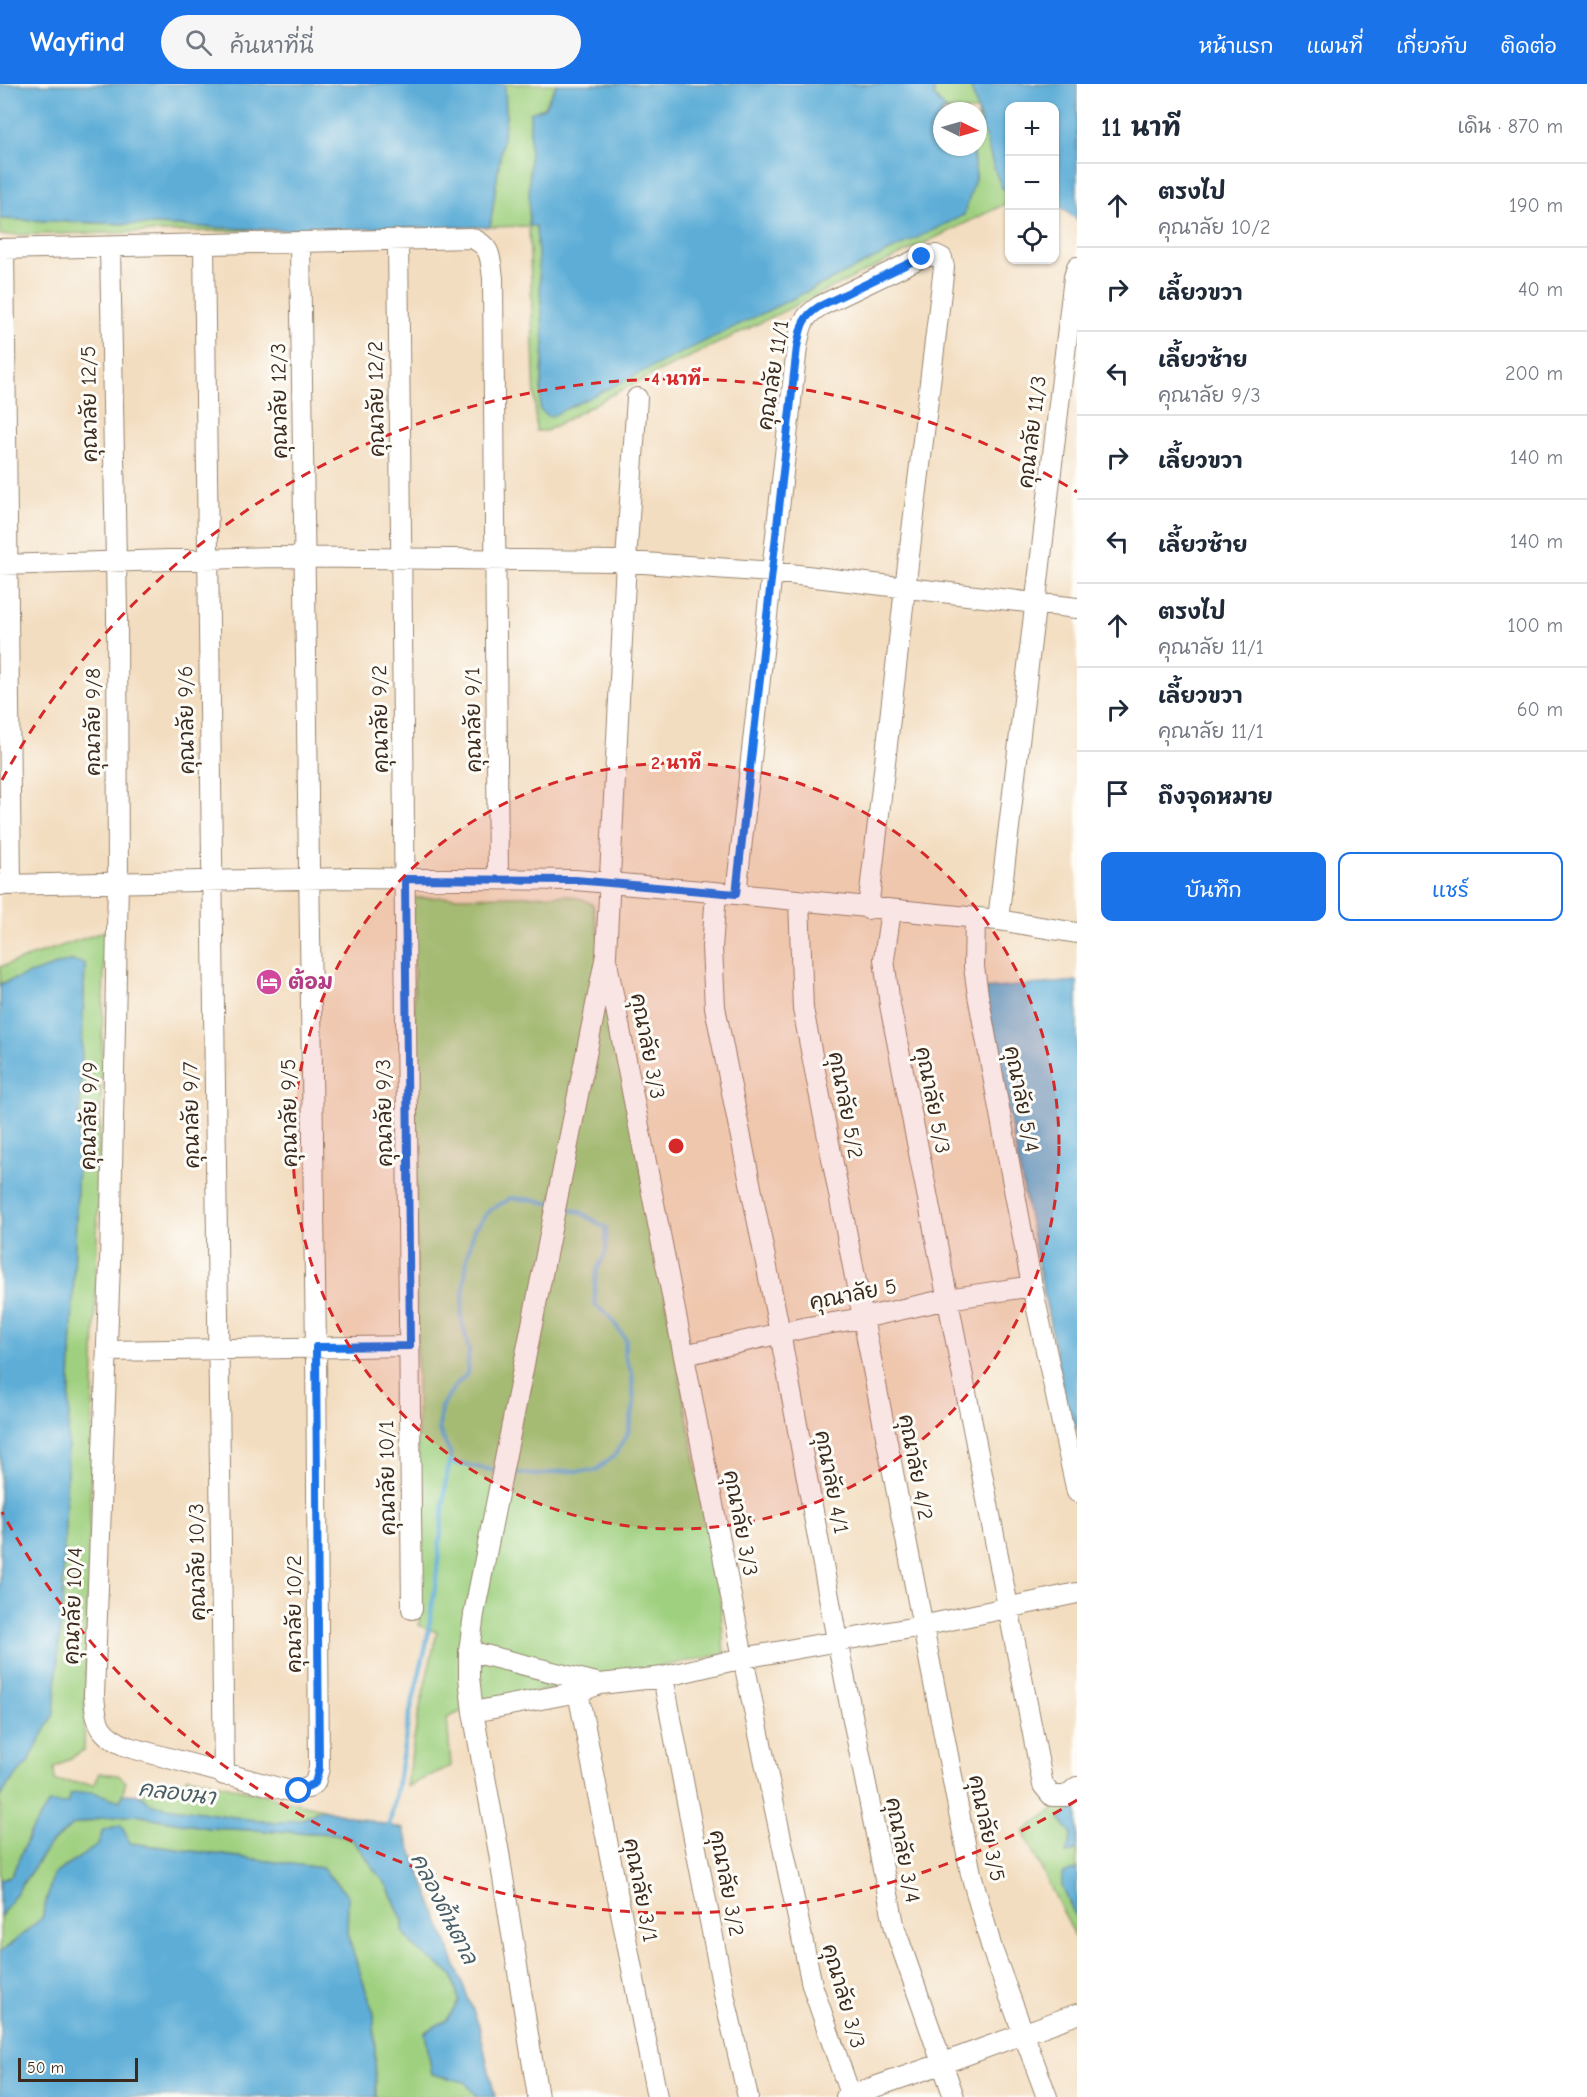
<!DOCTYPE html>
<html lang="th">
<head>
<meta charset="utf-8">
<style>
  body { margin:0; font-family:"Comic Neue","Playpen Sans Thai",sans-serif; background:#f6f6f7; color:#1f2937 }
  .controls { position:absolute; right:18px; top:18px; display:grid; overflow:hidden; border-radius:12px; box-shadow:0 2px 4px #0004 }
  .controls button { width:54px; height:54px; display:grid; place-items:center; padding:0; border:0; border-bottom:2px solid #e0e1e3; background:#fff; color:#1f2937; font:30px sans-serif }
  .compass { position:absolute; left:933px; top:18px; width:54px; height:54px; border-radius:50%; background:#fff; box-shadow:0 2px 4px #0004; rotate:95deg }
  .scale { position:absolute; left:18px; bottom:15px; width:120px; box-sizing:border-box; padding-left:6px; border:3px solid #3b2a1e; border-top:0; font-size:16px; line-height:21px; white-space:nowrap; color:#3b2a1e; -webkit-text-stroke:4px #fdfcf7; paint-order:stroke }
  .stop { position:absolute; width:18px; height:18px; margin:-14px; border:4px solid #1a73e8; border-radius:50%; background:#fff }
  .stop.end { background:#1a73e8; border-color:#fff; box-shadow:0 2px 6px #0008 }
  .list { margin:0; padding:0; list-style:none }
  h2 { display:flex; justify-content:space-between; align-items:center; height:78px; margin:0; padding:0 24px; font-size:26px }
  h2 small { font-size:20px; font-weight:400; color:#747a83 }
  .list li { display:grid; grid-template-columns:39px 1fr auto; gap:18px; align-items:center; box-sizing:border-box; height:84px; padding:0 24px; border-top:2px solid #e0e1e3 }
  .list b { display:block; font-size:22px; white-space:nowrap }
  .list p { margin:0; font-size:20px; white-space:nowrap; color:#747a83 }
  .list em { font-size:20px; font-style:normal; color:#747a83 }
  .actions { display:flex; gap:12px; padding:18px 24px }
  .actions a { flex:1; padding:14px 0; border:2px solid #1a73e8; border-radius:12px; text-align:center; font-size:21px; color:#1a73e8 }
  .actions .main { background:#1a73e8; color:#fff }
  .icon { flex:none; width:33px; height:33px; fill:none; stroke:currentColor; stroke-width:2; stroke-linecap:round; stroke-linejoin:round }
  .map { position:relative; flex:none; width:1077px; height:2013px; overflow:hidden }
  header { display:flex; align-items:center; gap:36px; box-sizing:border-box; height:84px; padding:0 30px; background:#1a73e8; color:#fff }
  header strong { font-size:28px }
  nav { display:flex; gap:33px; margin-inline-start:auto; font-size:21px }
  .search { width:420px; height:54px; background:#f6f6f7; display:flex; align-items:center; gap:15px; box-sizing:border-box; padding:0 21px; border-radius:33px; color:#747a83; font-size:22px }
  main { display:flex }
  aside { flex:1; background:#fff }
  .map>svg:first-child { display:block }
  .green { fill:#9fd07f; stroke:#6d7d4e; stroke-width:1.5 }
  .water { fill:#5dadd7; stroke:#4c6c7a; stroke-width:1.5 }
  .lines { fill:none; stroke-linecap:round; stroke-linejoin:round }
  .stream { stroke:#5dadd7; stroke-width:4.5 }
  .minor-casing { stroke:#97846f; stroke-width:22 }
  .minor { stroke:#fff; stroke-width:20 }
  .route { stroke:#1a73e8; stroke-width:8 }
  .ring { fill:none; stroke:#d62828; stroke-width:3; stroke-dasharray:10 8 }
  .labels { text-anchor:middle; stroke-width:6; stroke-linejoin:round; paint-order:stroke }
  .street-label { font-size:21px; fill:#3b2a1e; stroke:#fdfcf7 }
  .hotel-label { font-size:21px; font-weight:bold; fill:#b23c85; stroke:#fdfcf7; text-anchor:start }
  .water-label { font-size:22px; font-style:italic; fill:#495e68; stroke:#fdfcf7 }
  .centre { fill:#d62828; stroke:#fdfcf7; stroke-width:3 }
  .ring-label { font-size:18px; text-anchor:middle; font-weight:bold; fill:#d62828; stroke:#fdfcf7; stroke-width:6; stroke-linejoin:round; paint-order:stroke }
</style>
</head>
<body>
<header>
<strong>Wayfind</strong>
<div class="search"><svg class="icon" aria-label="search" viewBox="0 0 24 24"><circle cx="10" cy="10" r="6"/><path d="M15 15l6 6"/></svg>ค้นหาที่นี่</div>
<nav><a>หน้าแรก</a><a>แผนที่</a><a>เกี่ยวกับ</a><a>ติดต่อ</a></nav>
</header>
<main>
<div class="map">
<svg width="1077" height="2013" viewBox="0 0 1077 2013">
  <rect width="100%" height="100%" fill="#fdfcf7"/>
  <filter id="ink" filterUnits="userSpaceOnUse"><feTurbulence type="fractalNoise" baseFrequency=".0167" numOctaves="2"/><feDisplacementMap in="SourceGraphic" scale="12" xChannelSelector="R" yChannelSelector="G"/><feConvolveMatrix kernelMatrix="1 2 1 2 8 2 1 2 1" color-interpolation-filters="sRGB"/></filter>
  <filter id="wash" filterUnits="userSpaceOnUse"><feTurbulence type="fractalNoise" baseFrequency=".008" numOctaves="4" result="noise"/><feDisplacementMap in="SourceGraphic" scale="24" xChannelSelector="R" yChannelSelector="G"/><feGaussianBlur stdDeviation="1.35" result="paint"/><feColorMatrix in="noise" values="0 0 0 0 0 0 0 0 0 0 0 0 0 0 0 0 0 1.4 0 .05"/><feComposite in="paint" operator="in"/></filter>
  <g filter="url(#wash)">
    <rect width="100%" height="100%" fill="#f3ddc0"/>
    <path class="green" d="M505 0H557L543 24 529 142H536L544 259 540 326 970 107 976 92 972 63H978V28L994 84 1002 104 1009 106V118L611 311 546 347H536L529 142 490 143 506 32Z
      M934 0H970L978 27H947L934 12Z
      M0 135 277 146 0 151Z
      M566 811 585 816 593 821 720 1511 724 1570 478 1620 447 1634 451 1682 406 1703 418 1632 437 1548 419 1541 414 886 410 814Z
      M105 847 84 1666 54 1684 55 1697 94 1700 99 1689 118 1691 126 1698 120 1717 93 1708 67 1720 30 1749 12 1791 0 1796V1715L8 1701 29 1677 62 1523 85 879 69 877 0 900V883Z
      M187 1692 322 1725 303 1735 275 1739 153 1721 141 1711 151 1701 183 1699Z
      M1077 1708V1722L1060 1735 1072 1750 1067 1770 1077 1766V1786L1062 1802 1077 1836V1856L1023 1748Z
      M136 1731 208 1744 335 1750 353 1756 388 1803 403 1837V1847L416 1865 452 1890 459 1917 447 1936 425 1948 432 1990 466 1998 477 2013H376L374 1930 347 1850 348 1812 322 1784 130 1759 121 1741 103 1746 98 1761 53 1791 42 1834 0 1869V1833L49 1761 73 1741 101 1734Z"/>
    <path class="water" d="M0 0H505L506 32 490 143 277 146 0 135Z
      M557 0H934V12L947 27H942V63H972L976 92 964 131 550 333 540 326 544 259 536 142H529L530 29 544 24Z
      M970 0H1077V136L1055 118 1054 22H1010L1009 106 1002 104 994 84Z
      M69 877 85 879 62 1523 54 1630 29 1677 8 1701 0 1715V900Z
      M1077 897V1347L1067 1326 984 905Z
      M93 1708 120 1717 123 1710 141 1711 153 1721 275 1739 303 1735 322 1725 403 1745 479 1942 495 2013H477L465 1998 432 1990 425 1948 447 1936 459 1917 452 1891 416 1865 403 1847V1837L388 1803 353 1756 335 1750 208 1744 136 1731 101 1734 73 1741 49 1761 0 1833V1796L12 1791 30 1749 49 1719 67 1720 70 1710Z
      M1077 1722V1766L1066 1770 1072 1750 1060 1735Z
      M121 1741 130 1759 322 1784 348 1812 347 1850 374 1930 376 2013H0V1869L42 1834 53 1791 98 1761 103 1746Z
      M1077 1785V1836L1062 1802V1790Z"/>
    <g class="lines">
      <path class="stream" d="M449 1378 497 1387
        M509 1388 537 1391 564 1387H595L615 1371 628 1349 634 1321 632 1289 624 1270 626 1256 610 1233 595 1221V1198L597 1186 606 1168V1144L580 1128 560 1123
        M388 1747 396 1709 409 1633 426 1562 436 1497 446 1395 451 1371 439 1346 441 1323 455 1302 467 1290 469 1266 461 1233 467 1174 474 1146 490 1126 511 1114 535 1116 552 1120"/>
    </g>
  </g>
  <g filter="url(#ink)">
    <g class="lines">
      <defs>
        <path id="minor" d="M398 155 412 1525
          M204 161 224 1691
          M110 163 117 530 118 798 110 1179 94 1611C96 1640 99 1651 128 1663L290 1707 308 1704 315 1699 319 1684 316 1264 300 159
          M0 165 471 154C492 162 490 174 493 194L498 795
          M4 165 11 801
          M0 481 274 473 615 477 773 488 1077 524
          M0 801 351 794 575 796 736 810 998 836 1077 849
          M716 809 712 864 715 923 780 1249 837 1556 895 1845 954 2013
          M736 810 797 263C801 243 801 234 820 222L922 173 936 171 942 174 944 183 905 505 868 825
          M799 816 803 925 971 1790 992 1865 1047 2013
          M891 826 884 875 890 921 1043 1701 1052 1712H1066L1077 1703
          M975 835 974 883 978 911 1032 1202 1077 1408
          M998 836 1074 193 1077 183
          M607 879 743 1574 812 1901 851 2013
          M107 1267 410 1262
          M684 1271 808 1243 863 1234 948 1215 1032 1202
          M469 1567 600 1600
          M663 1593 724 1910 748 2013
          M578 1608 657 2013
          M473 1628 578 1608 600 1600 663 1593 743 1574 922 1542 1077 1509
          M538 2013 499 1769 473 1628 469 1593V1567L474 1530 606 871 626 477 637 314
          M846 2013 941 1980 1077 1930"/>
      </defs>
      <use href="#minor" class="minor-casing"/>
      <use href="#minor" class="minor"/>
    </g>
  </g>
  <g class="lines" filter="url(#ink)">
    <path class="route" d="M299 1707 315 1699 319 1684 316 1263 410 1262 405 795 575 796 736 810 797 263C801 243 801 234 820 222L922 173"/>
  </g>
  <circle cx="676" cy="1062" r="383" fill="#d62828" fill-opacity=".12"/>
  <g class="ring">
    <circle cx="676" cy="1062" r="383"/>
    <path d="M1077 1716A767 767 0 0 1 2 1428M2 696A767 767 0 0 1 1077 408"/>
  </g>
  <defs>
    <symbol id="hotel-disc" viewBox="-11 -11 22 22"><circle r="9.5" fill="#d1479c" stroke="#fdfcf7"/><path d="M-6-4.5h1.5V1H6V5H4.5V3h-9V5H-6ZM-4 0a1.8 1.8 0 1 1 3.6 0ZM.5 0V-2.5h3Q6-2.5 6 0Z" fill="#fff"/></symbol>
  </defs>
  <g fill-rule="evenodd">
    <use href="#hotel-disc" x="254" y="883" width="30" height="30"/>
  </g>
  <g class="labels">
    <g class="street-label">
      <text transform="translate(773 291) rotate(-81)" y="7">คุณาลัย 11/1</text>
      <text transform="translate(376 315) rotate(-91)" y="7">คุณาลัย 12/2</text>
      <text transform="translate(279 317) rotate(-91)" y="7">คุณาลัย 12/3</text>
      <text transform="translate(89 320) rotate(-91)" y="7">คุณาลัย 12/5</text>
      <text transform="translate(1032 348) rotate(-83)" y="7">คุณาลัย 11/3</text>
      <text transform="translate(380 635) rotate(-91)" y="7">คุณาลัย 9/2</text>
      <text transform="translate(186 636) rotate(-91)" y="7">คุณาลัย 9/6</text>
      <text transform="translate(473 636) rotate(-91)" y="7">คุณาลัย 9/1</text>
      <text transform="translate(93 638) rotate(-90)" y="7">คุณาลัย 9/8</text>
      <text transform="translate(648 962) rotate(79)" y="7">คุณาลัย 3/3</text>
      <text transform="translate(1022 1015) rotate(79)" y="7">คุณาลัย 5/4</text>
      <text transform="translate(933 1016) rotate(79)" y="7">คุณาลัย 5/3</text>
      <text transform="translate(846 1021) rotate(79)" y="7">คุณาลัย 5/2</text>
      <text transform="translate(289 1029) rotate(-91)" y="7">คุณาลัย 9/5</text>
      <text transform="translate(384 1029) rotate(-91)" y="7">คุณาลัย 9/3</text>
      <text transform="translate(191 1031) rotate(-91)" y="7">คุณาลัย 9/7</text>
      <text transform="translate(89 1032) rotate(-89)" y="7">คุณาลัย 9/9</text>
      <text transform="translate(853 1210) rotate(-11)" y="7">คุณาลัย 5</text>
      <text transform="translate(916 1383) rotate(79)" y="7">คุณาลัย 4/2</text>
      <text transform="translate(387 1394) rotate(-91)" y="7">คุณาลัย 10/1</text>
      <text transform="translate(832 1398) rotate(79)" y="7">คุณาลัย 4/1</text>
      <text transform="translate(741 1439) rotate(79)" y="7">คุณาลัย 3/3</text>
      <text transform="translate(197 1478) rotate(-91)" y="7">คุณาลัย 10/3</text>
      <text transform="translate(73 1522) rotate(-88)" y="7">คุณาลัย 10/4</text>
      <text transform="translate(294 1530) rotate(-90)" y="7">คุณาลัย 10/2</text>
      <text transform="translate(987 1744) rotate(78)" y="7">คุณาลัย 3/5</text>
      <text transform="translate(903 1766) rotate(79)" y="7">คุณาลัย 3/4</text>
      <text transform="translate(727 1799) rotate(79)" y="7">คุณาลัย 3/2</text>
      <text transform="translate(641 1806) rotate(79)" y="7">คุณาลัย 3/1</text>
      <text transform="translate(844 1912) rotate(74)" y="7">คุณาลัย 3/3</text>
    </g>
    <g class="hotel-label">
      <text x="288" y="905">ต้อม</text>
    </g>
    <g class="water-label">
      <text transform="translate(177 1708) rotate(7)" y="8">คลองนา</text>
      <text transform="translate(445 1824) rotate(63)" y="8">คลองต้นตาล</text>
    </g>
  </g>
  <circle cx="676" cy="1062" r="9" class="centre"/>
  <g class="ring-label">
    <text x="676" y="301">4 นาที</text>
    <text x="676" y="685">2 นาที</text>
  </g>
</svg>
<div class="controls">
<button>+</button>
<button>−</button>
<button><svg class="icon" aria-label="locate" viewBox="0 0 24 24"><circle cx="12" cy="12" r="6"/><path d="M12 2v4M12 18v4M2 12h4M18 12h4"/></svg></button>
</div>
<svg class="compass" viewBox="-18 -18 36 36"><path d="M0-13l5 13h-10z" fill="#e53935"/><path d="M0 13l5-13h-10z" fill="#747a83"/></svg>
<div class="scale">50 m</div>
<div class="stop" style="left:299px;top:1707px"></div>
<div class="stop end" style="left:922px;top:173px"></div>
</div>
<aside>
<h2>11 นาที<small>เดิน · 870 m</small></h2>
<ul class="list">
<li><svg class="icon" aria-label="ahead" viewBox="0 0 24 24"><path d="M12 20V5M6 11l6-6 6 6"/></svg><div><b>ตรงไป</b><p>คุณาลัย 10/2</p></div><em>190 m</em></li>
<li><svg class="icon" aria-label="right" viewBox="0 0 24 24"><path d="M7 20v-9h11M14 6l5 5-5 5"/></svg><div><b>เลี้ยวขวา</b></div><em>40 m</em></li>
<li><svg class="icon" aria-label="left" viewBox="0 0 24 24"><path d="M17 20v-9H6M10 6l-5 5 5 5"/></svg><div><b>เลี้ยวซ้าย</b><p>คุณาลัย 9/3</p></div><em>200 m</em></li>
<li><svg class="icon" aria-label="right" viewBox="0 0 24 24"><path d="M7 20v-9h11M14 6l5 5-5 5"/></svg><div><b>เลี้ยวขวา</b></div><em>140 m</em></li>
<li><svg class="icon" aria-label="left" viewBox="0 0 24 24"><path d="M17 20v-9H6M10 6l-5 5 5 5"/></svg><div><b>เลี้ยวซ้าย</b></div><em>140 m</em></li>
<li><svg class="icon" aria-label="ahead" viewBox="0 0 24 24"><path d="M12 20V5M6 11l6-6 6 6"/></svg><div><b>ตรงไป</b><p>คุณาลัย 11/1</p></div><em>100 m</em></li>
<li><svg class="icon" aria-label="right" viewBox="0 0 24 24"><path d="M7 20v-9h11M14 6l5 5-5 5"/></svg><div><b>เลี้ยวขวา</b><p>คุณาลัย 11/1</p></div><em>60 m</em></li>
<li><svg class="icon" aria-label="arrive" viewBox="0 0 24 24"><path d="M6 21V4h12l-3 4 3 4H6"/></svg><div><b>ถึงจุดหมาย</b></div></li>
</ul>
<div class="actions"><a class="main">บันทึก</a><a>แชร์</a></div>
</aside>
</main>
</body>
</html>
